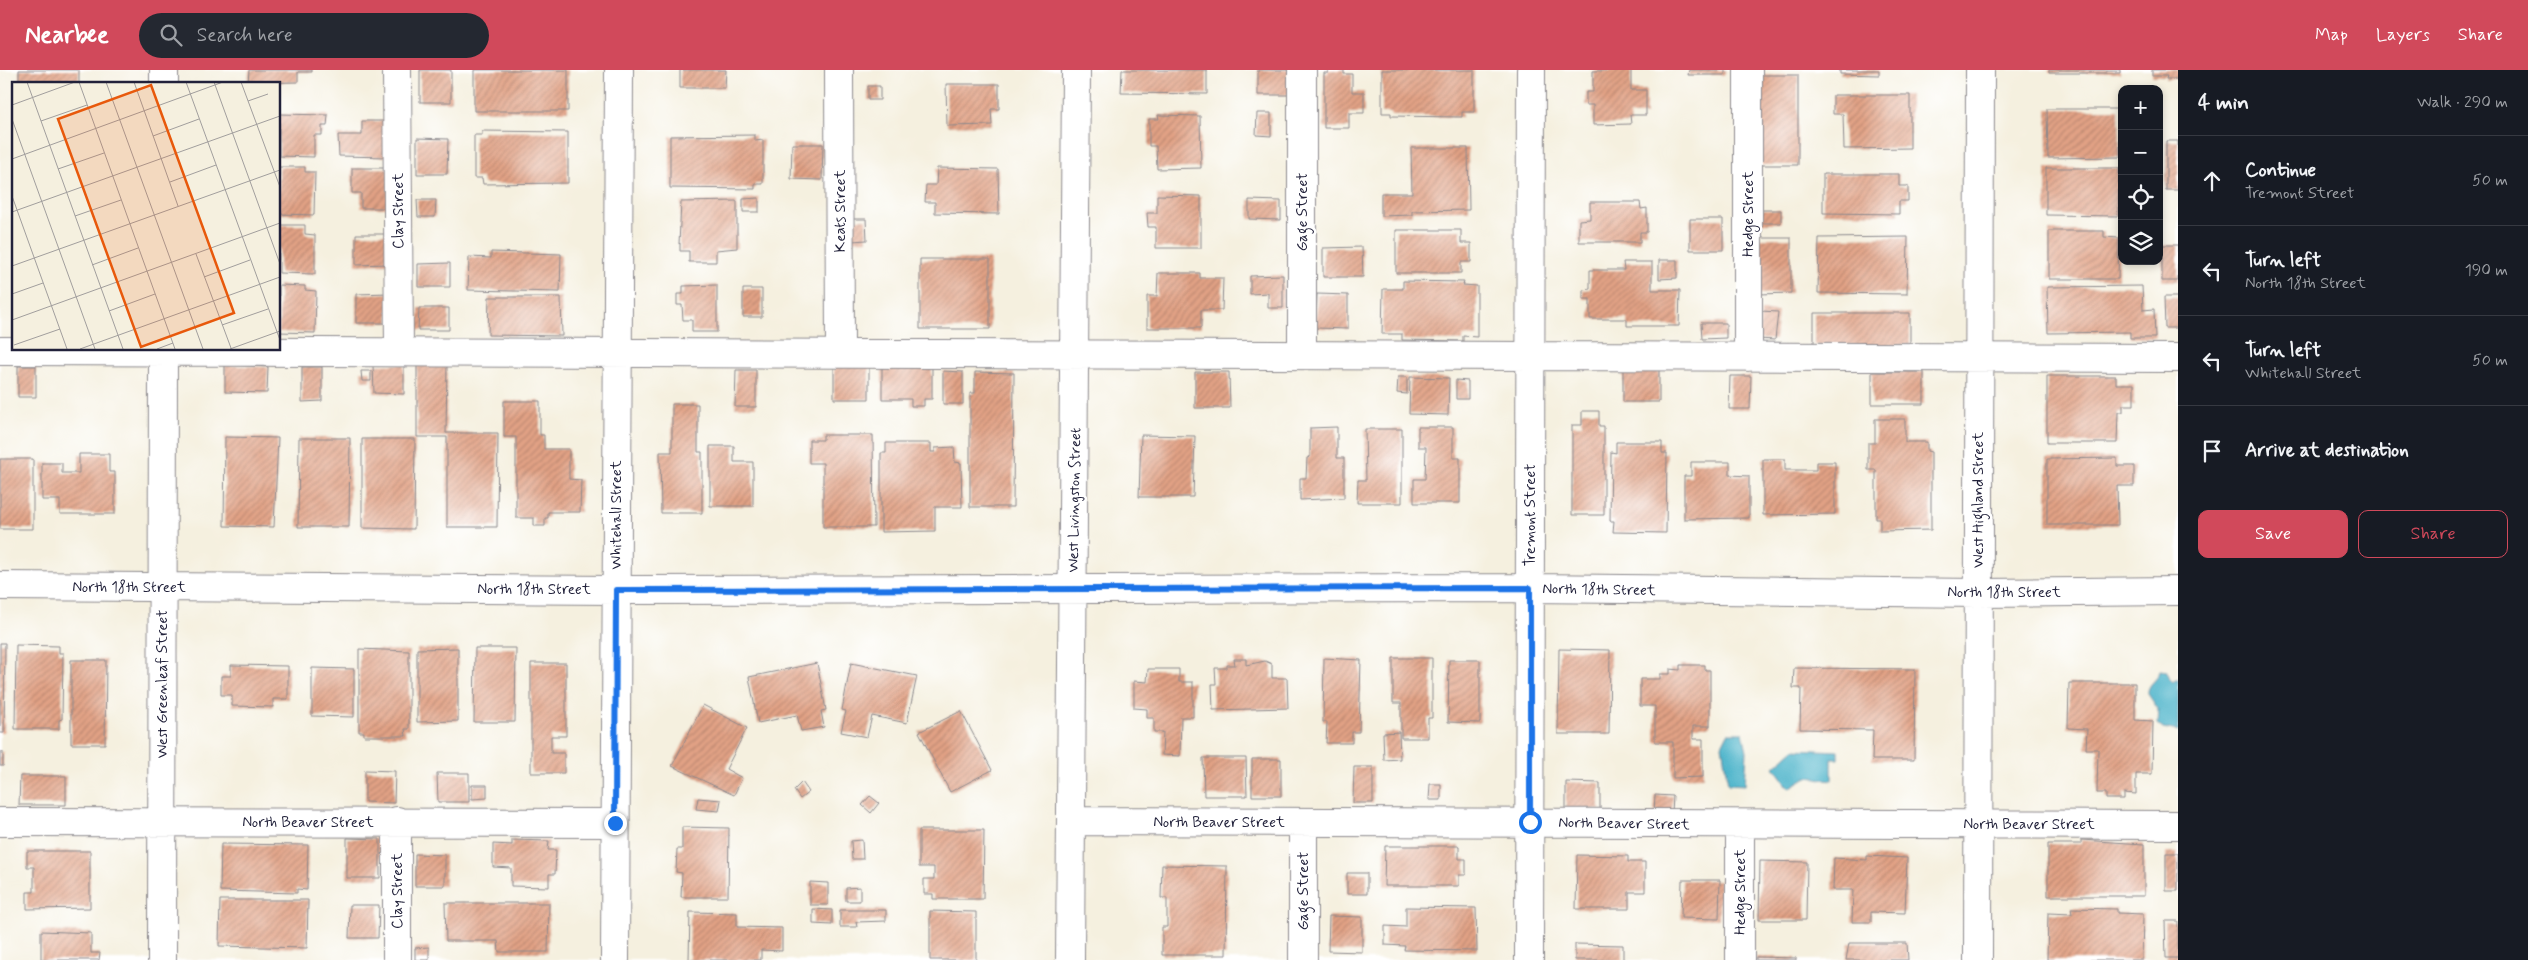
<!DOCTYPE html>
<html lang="en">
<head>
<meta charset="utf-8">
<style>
  body { margin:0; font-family:Mynerve,sans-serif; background:#242831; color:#f1f3f6 }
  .controls { position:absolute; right:15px; top:15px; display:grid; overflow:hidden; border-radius:10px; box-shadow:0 2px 8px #0003 }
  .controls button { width:45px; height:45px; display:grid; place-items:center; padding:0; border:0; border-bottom:1px solid #363941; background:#171b24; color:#f1f3f6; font:25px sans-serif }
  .stop { position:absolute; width:15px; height:15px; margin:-11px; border:4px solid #1a73e8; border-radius:50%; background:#fff }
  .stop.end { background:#1a73e8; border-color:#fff; box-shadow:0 1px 5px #0008 }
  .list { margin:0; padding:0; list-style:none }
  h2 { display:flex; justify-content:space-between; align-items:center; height:65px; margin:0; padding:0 20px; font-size:21px }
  h2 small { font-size:16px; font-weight:400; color:#9ea1a6 }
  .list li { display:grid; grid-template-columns:32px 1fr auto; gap:15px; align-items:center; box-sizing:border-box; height:90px; padding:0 20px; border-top:1px solid #363941 }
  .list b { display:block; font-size:19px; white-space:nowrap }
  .list p { margin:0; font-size:16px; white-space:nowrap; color:#9ea1a6 }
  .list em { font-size:16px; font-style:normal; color:#9ea1a6 }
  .actions { display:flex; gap:10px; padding:15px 20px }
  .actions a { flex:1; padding:11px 0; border:1px solid #d1495b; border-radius:10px; text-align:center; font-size:18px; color:#d1495b }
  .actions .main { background:#d1495b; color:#fff }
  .icon { flex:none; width:28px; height:28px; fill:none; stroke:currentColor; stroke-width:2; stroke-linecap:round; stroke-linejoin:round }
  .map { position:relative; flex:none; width:2178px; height:890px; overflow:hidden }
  header { display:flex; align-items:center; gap:30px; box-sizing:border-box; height:70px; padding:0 25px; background:#d1495b; color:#fff }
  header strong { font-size:24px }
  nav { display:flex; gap:28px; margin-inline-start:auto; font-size:18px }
  .search { width:350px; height:45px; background:#242831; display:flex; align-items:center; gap:12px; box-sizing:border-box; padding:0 18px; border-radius:28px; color:#9ea1a6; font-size:19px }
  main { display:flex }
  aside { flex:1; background:#171b24 }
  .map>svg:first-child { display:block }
  .water { fill:#4ab2c9; stroke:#366a82 }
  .building { fill:url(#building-hatch) }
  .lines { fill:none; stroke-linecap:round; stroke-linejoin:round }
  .minor-casing { stroke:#8c898d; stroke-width:30 }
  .minor { stroke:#fff; stroke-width:28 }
  .route { stroke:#1a73e8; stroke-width:6 }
  .labels { text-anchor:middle; stroke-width:5; stroke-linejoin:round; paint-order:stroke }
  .street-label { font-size:15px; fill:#22223b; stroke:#fff }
  .inset-road { fill:none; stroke:#a19e9d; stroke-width:1 }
  .view { fill:#e8590c; fill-opacity:0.15; stroke:#e8590c; stroke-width:2.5 }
  .inset-edge { fill:none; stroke:#22223b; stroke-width:2.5 }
</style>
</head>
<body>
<header>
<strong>Nearbee</strong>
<div class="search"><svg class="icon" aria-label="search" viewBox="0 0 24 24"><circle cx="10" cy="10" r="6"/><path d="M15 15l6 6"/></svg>Search here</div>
<nav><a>Map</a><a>Layers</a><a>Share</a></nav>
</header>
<main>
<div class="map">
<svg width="2178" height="890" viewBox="0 0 2178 890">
  <defs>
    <pattern id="building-hatch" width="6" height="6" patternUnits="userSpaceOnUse" patternTransform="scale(1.25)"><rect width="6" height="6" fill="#e2a285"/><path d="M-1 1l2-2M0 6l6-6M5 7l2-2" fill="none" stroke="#b7846e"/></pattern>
  </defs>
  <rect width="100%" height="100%" fill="#fff"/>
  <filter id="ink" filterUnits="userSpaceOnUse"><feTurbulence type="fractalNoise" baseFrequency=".02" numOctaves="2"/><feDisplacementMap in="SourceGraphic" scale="10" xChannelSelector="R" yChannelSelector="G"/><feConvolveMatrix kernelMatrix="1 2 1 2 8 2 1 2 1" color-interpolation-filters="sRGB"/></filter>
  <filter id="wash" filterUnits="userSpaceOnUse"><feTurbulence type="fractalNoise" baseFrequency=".0096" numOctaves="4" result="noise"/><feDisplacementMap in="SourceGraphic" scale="20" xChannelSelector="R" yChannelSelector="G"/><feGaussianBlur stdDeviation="1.12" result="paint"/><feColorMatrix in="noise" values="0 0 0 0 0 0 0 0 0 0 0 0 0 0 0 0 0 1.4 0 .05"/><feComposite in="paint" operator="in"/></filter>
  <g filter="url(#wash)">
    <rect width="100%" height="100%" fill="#f5f0df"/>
    <path class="water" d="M2160 601 2167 602 2168 608 2172 612 2178 609V662L2163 659 2157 654 2158 639 2148 624C2147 613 2158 611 2160 601Z
      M1728 663H1743L1747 681 1745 715 1728 714 1722 675Z
      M1794 679 1838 681V689H1832V710L1807 707 1789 718 1774 697Z"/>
    <g id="blocks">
      <path class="building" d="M19 0H79V14H19Z
        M249 0H312V2H298V12L248 13Z
        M420 0H451V32H420Z
        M474 0H568V41H474Z
        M680 0H726L725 18H680Z
        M1122 0H1207V24L1121 23Z
        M1258 0H1290V25H1258Z
        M1328 0H1344V4H1352V22H1364V43H1349V58H1324V3H1328Z
        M1382 0H1474V42H1462V47L1391 46V43H1382Z
        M1631 0V20H1646V45H1630L1631 54 1593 55V35H1586V22H1593V1Z
        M1689 0H1725V5H1688Z
        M1840 0H1879V5L1840 4Z
        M2049 0H2120V3H2049Z
        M2152 0H2178V9H2166L2167 6H2152Z
        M1759 5H1798V95H1759Z
        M946 14H999V39H991L992 55 947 56Z
        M868 16H880V30H868Z
        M1833 25H1910V78L1844 79 1843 44H1833Z
        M2047 39H2119L2120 87 2048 88Z
        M1257 43H1271V66L1256 65Z
        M279 44 328 45 327 56H322V65H314V87L279 86Z
        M1158 45 1200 46 1201 98 1157 99 1156 76H1149V49H1159Z
        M362 51H389V87L339 86 338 65H362Z
        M482 61 568 62V113L483 114 482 108H474V65H482Z
        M755 65V71L763 70V114H755V119L670 118V66Z
        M417 68 448 69 447 104H417Z
        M2166 71H2178V120H2166Z
        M792 74H823L822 110 791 109Z
        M1411 78H1468L1469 140 1412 141V145L1381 146V123H1412Z
        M279 97H305V102H315L314 145 279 144Z
        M352 98H389V138H361V123H352Z
        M937 98 998 99 999 144 935 143V132H925L926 115H936Z
        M2046 98H2119L2118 146 2046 145Z
        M1823 104H1899V116H1908V131H1899V144L1823 143Z
        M1157 125 1201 126V178H1156V157H1148L1147 143H1157Z
        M759 128V142H743V129Z
        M417 130H436L435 147H418Z
        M1249 130 1281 131V150L1249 149Z
        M737 131V178L716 180V192H689V181H680V173L679 174 681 132Z
        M1590 132H1640L1641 139 1647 138V162H1640V172H1579V150L1590 149Z
        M1757 140H1781V153H1757Z
        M852 149H866L867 170 852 171Z
        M1690 149H1723V180H1690Z
        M279 155H305V164L315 165V204L279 203Z
        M1396 160H1461V173H1471V192H1461V203H1396Z
        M2049 161H2104V167L2119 168 2118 209H2049Z
        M356 164H388V194L356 195Z
        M1908 167 1907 224 1818 223 1819 168Z
        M1759 168H1791V223L1759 224Z
        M2162 175H2178V211H2162Z
        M1362 177 1363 207H1323V178Z
        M491 182 561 184 560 222 468 220 469 187 491 188Z
        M920 189H990V259H920Z
        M1659 190H1677V208L1659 209Z
        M1623 192H1652V220H1680L1679 256H1627V249H1590V229H1583V220L1590 219V200H1624Z
        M450 193V217H418V194Z
        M1158 203H1200V208H1223L1222 240H1201V258H1147V226H1157Z
        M1283 205V238H1268V223L1250 224V206Z
        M1403 211 1464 212 1463 215 1477 216V267L1463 266V271L1402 270V264H1382L1383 219H1403Z
        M279 215 305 216V220L316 221 315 263 279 262Z
        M717 215V262H692V250H683L682 235H677V224H683V216Z
        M2142 216 2143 240 2154 239 2155 268H2130V262L2048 263 2047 217Z
        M743 219H762V247H743Z
        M389 223V253H356V224Z
        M1317 224 1348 225V259L1316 258Z
        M489 227H561L562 266 488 265Z
        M2164 227H2178V258H2165Z
        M419 238H449V260H418Z
        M1761 241 1778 242 1775 270 1758 269Z
        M1814 243H1910V275H1814Z
        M1701 253H1726V268L1702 269Z
        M404 294V324L374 323 373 295Z
        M417 294H447L446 363H498L497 457H447V367H417Z
        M834 294 869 295V329H834Z
        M225 295 268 297 267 323 225 322Z
        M18 296H36V327H18Z
        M882 296 932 297V329H924V336H911V329H882Z
        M302 297H322V331L302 332Z
        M1623 299 1659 300V332H1623Z
        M736 300H756V337H735Z
        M361 301H371V311H362Z
        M943 301 963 302V334H943Z
        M975 302 1014 303 1013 437H970V323H975Z
        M1195 302H1229L1230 338H1195Z
        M1872 302H1924V334H1872Z
        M1730 306H1751L1750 339H1729Z
        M2047 306H2116V314H2134V335H2123V342H2118L2117 373H2047Z
        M1398 307H1407V324L1397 323Z
        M1410 307 1449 308 1448 345 1409 344Z
        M1456 310 1468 311V329H1456Z
        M504 331H540V365H544V379H569V409L581 410 580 442H548V448H545V456H534V448H516V367H504Z
        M672 334H698V382H702V443H661L660 382H672Z
        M1582 341H1599V356H1604V445H1572V355H1582Z
        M1875 349H1905V372H1927V381L1931 382V460L1880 461V449H1876V400H1868V373H1875Z
        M1337 357V388H1344V428L1300 430V408H1306L1307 388 1310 387V358Z
        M1418 357H1453V388H1460V433H1414V409H1425L1426 377H1418Z
        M1365 359H1402V433H1357L1358 410H1366Z
        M823 365H873L874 457H823V393H809V370H823Z
        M1141 365 1195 366 1193 427H1139Z
        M225 367 278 368 274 457 224 456Z
        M299 368H350L349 457H298Z
        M362 369H415L414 459 362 458Z
        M1616 372H1662V383H1667L1666 463 1613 462 1614 451H1610L1611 382 1616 383Z
        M886 373H931V382H935V378L954 377 955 392 961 393 962 437H935V461L881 462V383H886Z
        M710 376H734V392H753V436H710Z
        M79 384H109V402H115V444H60V430H42V393H62V403H79Z
        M2117 388V396H2134V416H2117L2118 455H2047V389Z
        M0 389H33V459H0Z
        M1763 389H1785V400H1816V392H1835V444L1763 445Z
        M1691 392H1730V405L1749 406V448L1684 449V406H1691Z
        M0 573H5L4 663H0Z
        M16 575 59 576V583H63L62 649 59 650V659H15Z
        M458 578V651L417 652V579Z
        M475 578H516L515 652H474Z
        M359 579 409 581V659H405L406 666H364V662H359Z
        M1559 579 1610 580 1609 664H1558Z
        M1324 588 1361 590 1359 662H1352V673H1326L1327 652H1323Z
        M1393 588H1432V648H1428V668H1401V633H1393Z
        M1234 589H1246V595L1265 591 1272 594V608H1287L1288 638 1213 640 1212 614H1216L1215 598H1227V595H1235Z
        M71 590H106L105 674H71Z
        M1449 590H1480V653L1448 652Z
        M531 593H566V666H551V683H564V703H531Z
        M817 593 826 640 821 641 824 657 801 661 797 645 758 653 749 607Z
        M851 593 917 606 907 653 872 646 867 667 841 662 846 641 842 640Z
        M231 595 288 596V629H273V637L232 636V625H221V606H231Z
        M1680 595H1705V600H1710V656H1693V669H1703V707L1673 708V672H1655V636H1640V609H1660V604H1670V599L1680 600Z
        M312 598 354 599V647L312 646Z
        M1794 598 1915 599 1914 690H1872L1873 660 1800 659 1801 618H1793Z
        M1148 599H1179V612H1193V647H1181L1180 686 1162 685 1163 662H1154V648H1147V639L1134 638V611L1147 612Z
        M2069 613H2135V650L2153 651 2152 704H2136V724L2124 723V729H2106V723H2097L2098 679H2086L2087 659 2068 658Z
        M703 635 747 658 726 699 742 708 734 725 672 696Z
        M961 641 992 700 950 722 919 662Z
        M1399 662 1400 689 1384 690 1383 663Z
        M0 682H3V696H0Z
        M1203 688H1246L1247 726H1204Z
        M1252 689H1281V726H1252Z
        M1354 697H1373V733H1353Z
        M365 700 395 701 394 733 365 732Z
        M437 703H469V732H438Z
        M20 706H66V735H19Z
        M802 712 809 722 800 729 794 720Z
        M1566 712 1600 713V740H1566Z
        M1430 714H1441V730H1429Z
        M472 715H487V728L472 729Z
        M1655 725 1673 726 1672 742H1654Z
        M870 726 879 733 871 743 862 735Z
        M698 728 721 730 719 741 696 739Z
        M682 757 729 758 728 827H681L682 803 676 802 677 779H682Z
        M919 760H984L983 829H933V824H924V809H934V797H919Z
        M347 768 380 769V808H347Z
        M512 770 549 771 548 780H556L555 804H549V817L511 816V798L493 797V774L512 775Z
        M862 770 863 789H852L851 771Z
        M2081 770 2144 774V826H2048V774H2081Z
        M221 774 308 775 307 820 297 819V823L220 821Z
        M1385 776H1459V789H1466V805H1459V816H1384Z
        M27 781H90V838L27 839V822H34V797H27Z
        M2166 783H2178V821H2166Z
        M415 784 445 785V816H415Z
        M1577 785 1628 786V792H1645V822H1629V839H1576Z
        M1867 786 1907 788 1905 843 1871 842V852H1852L1853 820H1833L1834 788 1867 790Z
        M1760 791 1807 792 1806 850H1759Z
        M1162 795 1227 796 1226 885H1162V857H1167V828H1161Z
        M1347 803H1367V824H1347Z
        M1682 810H1720L1719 849 1681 848Z
        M810 812 828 813V835H810Z
        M860 817V831H846V818Z
        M220 830H308L307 878 219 876Z
        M445 833H549L548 882H499L498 871H446Z
        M350 835H379L378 868H349Z
        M1406 837 1476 838 1477 881 1404 880 1405 876 1385 875V856L1406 857Z
        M2071 838 2117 839V843L2143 844 2142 890H2047L2048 843 2072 844Z
        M813 839 832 840V855L813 854Z
        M840 840H886V851L856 852 857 857H840Z
        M930 841 976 842V890H930Z
        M690 842 737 843V857L782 858V881L761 880V890H689Z
        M1329 846 1362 847V882L1328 881Z
        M2165 851H2178V888H2166Z
        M41 861 91 863V883H100L99 890H41Z
        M1849 873H1907L1908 890H1846Z
        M1575 874 1623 875V890H1575Z
        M429 877V890H415V878Z
        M1756 887 1796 888V890H1756Z"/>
    </g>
  </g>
  <g filter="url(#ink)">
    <use href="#blocks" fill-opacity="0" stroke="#8c898d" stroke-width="1"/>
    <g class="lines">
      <defs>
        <path id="minor" d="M397 0 399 282
          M839 0 840 283
          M164 14V0
          M0 281 2178 288
          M1302 285V0
          M1748 287V0
          M0 516 616 520 1530 518 1978 523 2178 521
          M397 751V890
          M1071 751 2178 755
          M0 752 615 753
          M162 890 163 279
          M615 890 619 0
          M1070 890 1076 0
          M1303 890V752
          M1529 890 1531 0
          M1740 890V754
          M1978 890 1980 0"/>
      </defs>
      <use href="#minor" class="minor-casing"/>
      <use href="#minor" class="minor"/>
    </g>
  </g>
  <g class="lines" filter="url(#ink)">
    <path class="route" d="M615 753 616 520 1530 518V752"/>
  </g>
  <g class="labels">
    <g class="street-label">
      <text transform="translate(398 141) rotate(-90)" y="5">Clay Street</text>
      <text transform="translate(840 141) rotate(-90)" y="5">Keats Street</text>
      <text transform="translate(1302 142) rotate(-90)" y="5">Gage Street</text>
      <text transform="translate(1748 144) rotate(-90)" y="5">Hedge Street</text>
      <text transform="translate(1074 430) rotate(-89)" y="5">West Livingston Street</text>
      <text transform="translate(1978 430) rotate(-90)" y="5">West Highland Street</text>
      <text transform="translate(616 445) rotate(-90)" y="5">Whitehall Street</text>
      <text transform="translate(1530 445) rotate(-90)" y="5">Tremont Street</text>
      <text x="129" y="522">North 18th Street</text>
      <text x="534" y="524">North 18th Street</text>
      <text transform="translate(1599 519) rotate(1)" y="5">North 18th Street</text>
      <text x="2004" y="527">North 18th Street</text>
      <text transform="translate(162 614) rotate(-90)" y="5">West Greenleaf Street</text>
      <text x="308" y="757">North Beaver Street</text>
      <text x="1219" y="757">North Beaver Street</text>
      <text transform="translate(1624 753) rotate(1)" y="5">North Beaver Street</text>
      <text x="2029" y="759">North Beaver Street</text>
      <text transform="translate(397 821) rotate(-90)" y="5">Clay Street</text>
      <text transform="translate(1303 821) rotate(-90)" y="5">Gage Street</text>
      <text transform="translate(1740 822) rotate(-90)" y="5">Hedge Street</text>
    </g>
  </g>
  <g transform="translate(12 12)">
    <rect width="268" height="268" fill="#f5f0df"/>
    <path class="inset-road" d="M15 0 111 267M67 0 163 267M94 0 191 267M122 0 166 124M174 0 268 258M202 0 268 182M229 0 268 105M236 19 256 12M0 23 63 0M0 37 83 267M29 39 75 23M141 54 187 37M0 77 211 0M46 87 92 71M158 100 204 83M0 114 55 267M0 130 268 34M63 134 109 118M184 172 219 266M80 183 126 166M0 184 268 88M192 195 238 178M0 212 31 201M97 229 143 212M0 238 268 141M210 243 256 227M2 263 48 247M68 267 268 195M145 267 161 261M218 267 268 249"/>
    <path class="view" d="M139 3 222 231 129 265 46 37Z"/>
    <rect width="268" height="268" class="inset-edge"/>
  </g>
</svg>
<div class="controls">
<button>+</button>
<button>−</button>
<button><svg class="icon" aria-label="locate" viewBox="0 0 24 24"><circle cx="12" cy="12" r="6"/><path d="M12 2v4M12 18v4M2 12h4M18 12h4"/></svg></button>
<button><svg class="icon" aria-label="layers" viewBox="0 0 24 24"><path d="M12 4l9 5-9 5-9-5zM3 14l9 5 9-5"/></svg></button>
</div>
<div class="stop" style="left:1530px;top:752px"></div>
<div class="stop end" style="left:615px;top:753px"></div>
</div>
<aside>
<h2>4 min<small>Walk · 290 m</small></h2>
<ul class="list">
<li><svg class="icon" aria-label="ahead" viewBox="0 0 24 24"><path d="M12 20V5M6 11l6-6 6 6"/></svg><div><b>Continue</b><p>Tremont Street</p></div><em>50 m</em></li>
<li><svg class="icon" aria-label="left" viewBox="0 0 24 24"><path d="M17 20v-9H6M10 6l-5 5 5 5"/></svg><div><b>Turn left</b><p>North 18th Street</p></div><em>190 m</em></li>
<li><svg class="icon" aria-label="left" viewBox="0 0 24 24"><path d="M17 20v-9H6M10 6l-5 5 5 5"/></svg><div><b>Turn left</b><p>Whitehall Street</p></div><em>50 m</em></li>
<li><svg class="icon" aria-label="arrive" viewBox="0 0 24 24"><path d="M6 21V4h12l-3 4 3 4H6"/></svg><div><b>Arrive at destination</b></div></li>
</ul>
<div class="actions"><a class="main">Save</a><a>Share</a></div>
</aside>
</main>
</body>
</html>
